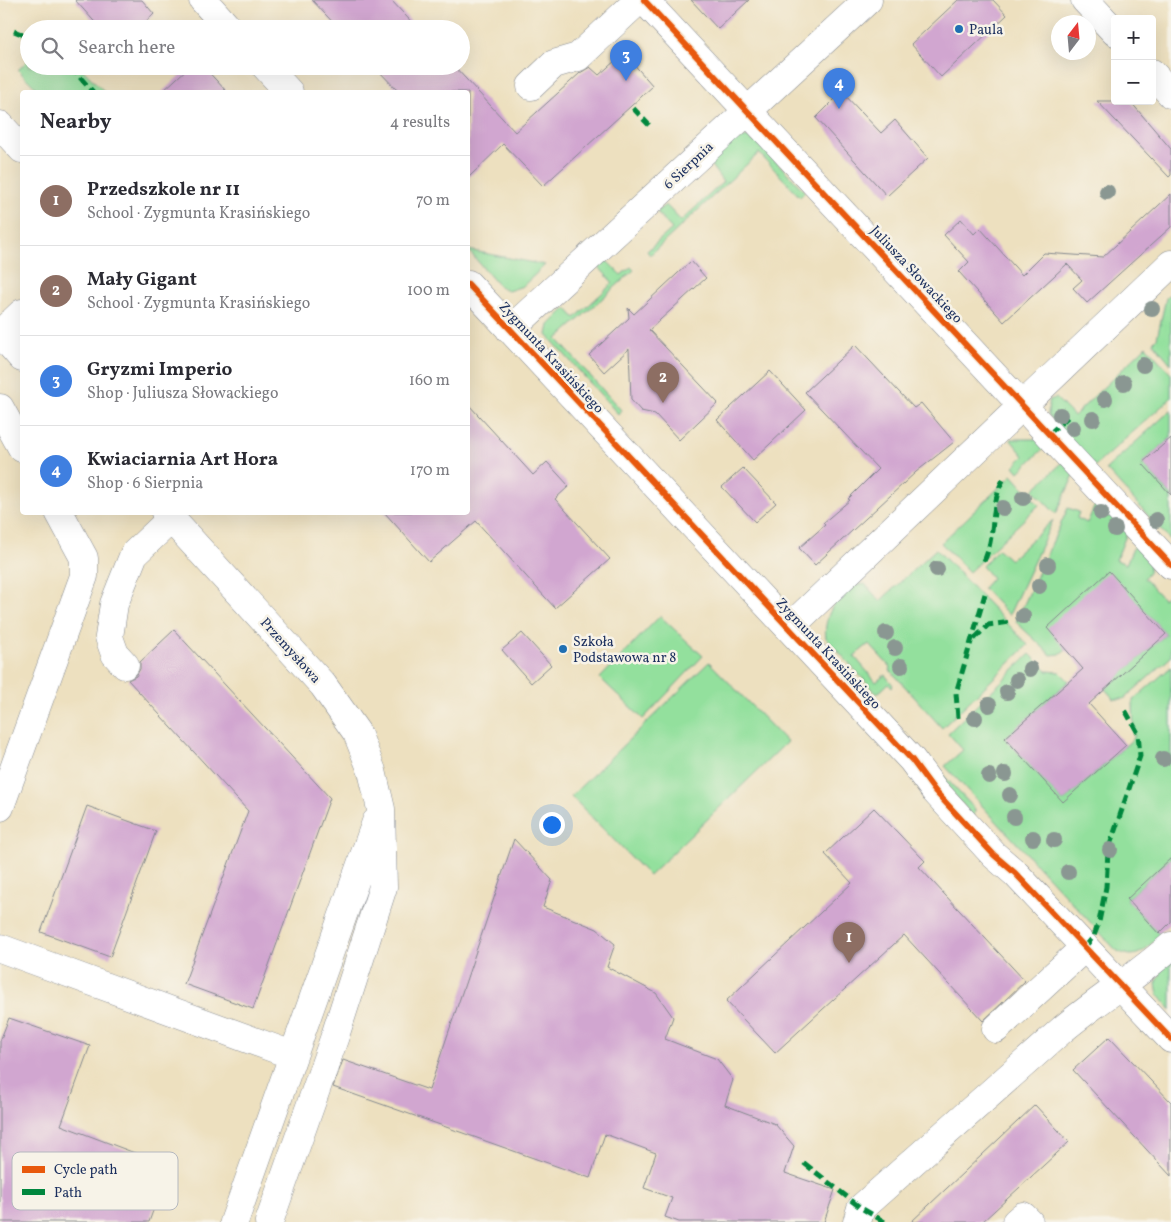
<!DOCTYPE html>
<html lang="en">
<head>
<meta charset="utf-8">
<style>
  body { margin:0; font-family:Vollkorn,serif; background:#f2f2f3; color:#2b2b33 }
  .controls { position:absolute; right:15px; top:15px; display:grid; overflow:hidden; border-radius:5px; box-shadow:0 5px 20px #0002 }
  .controls button { width:45px; height:45px; display:grid; place-items:center; padding:0; border:0; border-bottom:1px solid #e1e1e2; background:#fff; color:#2b2b33; font:25px sans-serif }
  .compass { position:absolute; left:1051px; top:15px; width:45px; height:45px; border-radius:50%; background:#fff; box-shadow:0 5px 20px #0002; rotate:16deg }
  .you { position:absolute; left:551px; top:824px; width:18px; height:18px; margin:-12px; border:4px solid #fff; border-radius:50%; background:#1a73e8; box-shadow:0 0 0 8px #1a73e833 }
  .badge { display:grid; place-items:center; width:32px; height:32px; border-radius:50%; background:#7c3aed; color:#fff; font-size:16px; font-weight:700 }
  .pin { position:absolute; translate:-50% -41px; filter:drop-shadow(0 1px 2px #0008) }
  .pin::after { content:''; position:absolute; top:26px; width:18px; height:15px; background:inherit; clip-path:polygon(0 0,100% 0,50% 100%) }
  .list { margin:0; padding:0; list-style:none }
  h2 { display:flex; justify-content:space-between; align-items:center; height:65px; margin:0; padding:0 20px; font-size:21px }
  h2 small { font-size:16px; font-weight:400; color:#7c7c81 }
  .list li { display:grid; grid-template-columns:32px 1fr auto; gap:15px; align-items:center; box-sizing:border-box; height:90px; padding:0 20px; border-top:1px solid #e1e1e2 }
  .list b { display:block; font-size:19px; white-space:nowrap }
  .list p { margin:0; font-size:16px; white-space:nowrap; color:#7c7c81 }
  .list em { font-size:16px; font-style:normal; color:#7c7c81 }
  .icon { flex:none; width:28px; height:28px; fill:none; stroke:currentColor; stroke-width:2; stroke-linecap:round; stroke-linejoin:round }
  .map { position:relative; flex:none; width:1171px; height:1222px; overflow:hidden }
  .search { position:absolute; background:#fff; box-shadow:0 5px 20px #0002; left:20px; top:20px; width:450px; height:55px; display:flex; align-items:center; gap:12px; box-sizing:border-box; padding:0 18px; border-radius:28px; color:#7c7c81; font-size:19px }
  .panel { position:absolute; background:#fff; box-shadow:0 5px 20px #0002; left:20px; top:90px; width:450px; height:425px; border-radius:5px }
  .map>svg:first-child { display:block }
  .green { fill:#93e09d; stroke:#57887e }
  .building { fill:#d1a6d0 }
  .lines { fill:none; stroke-linecap:round; stroke-linejoin:round }
  .minor-casing { stroke:#84888e; stroke-width:29 }
  .minor { stroke:#fff; stroke-width:28 }
  .quiet { stroke:#00873e; stroke-width:5; stroke-dasharray:10 5; stroke-linecap:butt }
  .cycleway-casing { stroke:#f7f3e8; stroke-width:9 }
  .cycleway { stroke:#e8590c; stroke-width:6 }
  .tree { fill:#8a9792 }
  .poi-dot { fill:#1f6fb2; stroke:#f7f3e8; stroke-width:2 }
  .labels { text-anchor:middle; stroke-width:5; stroke-linejoin:round; paint-order:stroke }
  .poi-label { font-size:14px; fill:#1b2f5e; stroke:#f7f3e8; text-anchor:start }
  .street-label { font-size:14px; fill:#1b2f5e; stroke:#f7f3e8 }
  .key { fill:#f7f3e8; stroke:#b5b8bf; stroke-width:1 }
  .key-label { font-size:14px; fill:#1b2f5e }
</style>
</head>
<body>
<div class="map">
<svg width="1171" height="1222" viewBox="0 0 1171 1222">
  <rect width="100%" height="100%" fill="#f7f3e8"/>
  <filter id="ink" filterUnits="userSpaceOnUse"><feTurbulence type="fractalNoise" baseFrequency=".02" numOctaves="2"/><feDisplacementMap in="SourceGraphic" scale="10" xChannelSelector="R" yChannelSelector="G"/><feConvolveMatrix kernelMatrix="1 2 1 2 8 2 1 2 1" color-interpolation-filters="sRGB"/></filter>
  <filter id="wash" filterUnits="userSpaceOnUse"><feTurbulence type="fractalNoise" baseFrequency=".0096" numOctaves="4" result="noise"/><feDisplacementMap in="SourceGraphic" scale="20" xChannelSelector="R" yChannelSelector="G"/><feGaussianBlur stdDeviation="1.12" result="paint"/><feColorMatrix in="noise" values="0 0 0 0 0 0 0 0 0 0 0 0 0 0 0 0 0 1.4 0 .05"/><feComposite in="paint" operator="in"/></filter>
  <g filter="url(#wash)">
    <rect width="100%" height="100%" fill="#ede0bf"/>
    <path class="green" d="M29 59V66H79L105 92H40L18 70Z
      M747 137 762 146 805 192 800 197 759 153 650 255 647 251 672 229 658 214V210L666 205 681 221 723 182 710 164 733 141Z
      M468 250 545 265 523 286 508 291 498 285Z
      M606 260 621 275 631 267 634 270 557 339 621 410 618 414 547 335 549 325 566 308 575 318 613 283 598 266Z
      M1171 293V364L1153 342 1157 338 1166 298Z
      M1146 346 1171 374V398L1095 466 1048 415 1049 400 1056 398 1074 416Z
      M1171 410V438L1142 463 1171 495V541L1106 469Z
      M1010 439H1042L1047 445 1019 472 1014 466 1024 456Z
      M1063 462 1074 475 1056 514 1033 490Z
      M1012 475 1039 505 969 572 941 543Z
      M1097 501 1127 533 1116 560 1126 564 1136 542 1150 562 1149 573 1144 578 1163 599 1168 595 1171 597V657L1124 699H1114L1105 689 1166 634 1109 572 1066 649 1060 654 1051 655 1016 622 1068 508 1079 512 1077 518 1087 523Z
      M1053 520 1009 615 983 588 992 578 982 566 998 549 1010 560Z
      M936 549 1028 645 942 728 890 670 891 668 869 644 854 656 876 682 885 675 893 685 891 687 888 684 877 694 826 638C822 617 840 584 865 584L880 601Z
      M660 616 703 656 643 719 600 678Z
      M1030 654 1047 671 1060 672 1069 681 1006 738 1063 802 1134 738 1133 700 1171 667V858L1127 899 1160 935C1145 950 1137 962 1116 950L945 766 963 750 948 733Z
      M709 662 787 742 649 876 571 796Z
      M939 771 975 809 974 818 940 777Z
      M1171 955V1010L1158 994 1156 984 1161 973 1157 968Z"/>
    <g id="blocks">
      <path class="building" d="M75 0H142L154 14 138 29H101Z
        M312 0H391L418 29H339Z
        M691 0H749L718 29Z
        M958 0H993L1007 15 941 77 911 44Z
        M624 53 653 86 543 186 503 144 468 178V92H399L374 66H454L515 132 580 73 590 67 599 75Z
        M190 66H203L227 92H162Z
        M842 92 881 133 895 120 928 158 887 196 816 118Z
        M1097 101H1130L1171 149V175L1169 177Z
        M1171 194V227L1087 303 1073 288 1082 280 1067 264 1004 322 959 272 969 262 944 235 961 219 974 234 980 228 1022 275 1044 253 1103 257Z
        M691 261 706 278 649 330 718 403 679 440 655 414 641 411 631 400 629 349 604 372 589 355 629 318 628 308 634 314Z
        M855 345 914 408 921 403 954 442 916 472 815 565 799 548 825 525 823 523 850 500 848 499 878 469 805 392Z
        M770 371 806 410 753 460 717 420Z
        M468 404 533 475 547 462 569 486 555 499 610 559 555 608 476 521 429 562 384 512H468Z
        M1171 438V495L1142 463Z
        M743 468 776 503 755 522 722 487Z
        M1109 571 1166 634 1089 704 1126 745 1063 802 1005 738 1083 669 1047 628Z
        M174 630 330 798 253 1009 184 984 248 811 128 680 136 676 140 669V662Z
        M522 633 551 665 531 683 502 650Z
        M87 806 156 831 110 957 41 932Z
        M874 808 925 861 919 867 1025 981 983 1021 904 935 775 1053 726 1001 852 883 825 854Z
        M514 839 552 880 543 907 597 929 615 944 607 967 656 993 673 1017 665 1039 717 1059 733 1080 725 1105 775 1124 794 1146 785 1173 835 1190 824 1222H679L665 1217 672 1198 644 1188 656 1153 605 1134 590 1178 333 1087 343 1060 429 1090Z
        M1171 858V922L1159 934 1127 899Z
        M9 1018 90 1046 61 1125 169 1166 149 1222H0V1041Z
        M1109 1037 1171 1102V1176L1073 1070Z
        M1035 1105 1069 1142 982 1222H911Z"/>
    </g>
  </g>
  <g filter="url(#ink)">
    <use href="#blocks" fill-opacity="0" stroke="#84888e" stroke-width="1"/>
    <g class="lines">
      <defs>
        <path id="minor" d="M203 0 229 29
          M644 0 1171 565
          M1085 0 1115 32
          M265 66 289 92
          M1152 73 1171 94
          M531 86 554 64 578 57 639 0
          M0 125 22 149
          M468 284 912 760 935 791 994 855 1015 873 1171 1039
          M510 330 868 0
          M0 333 22 358
          M0 334 22 313
          M0 408 22 448
          M165 512 323 685 357 733 372 771 381 809 383 887 335 1036 269 1222
          M789 628 1171 264
          M125 665 115 654 109 637 114 604 134 554 171 519
          M0 807 84 576V558L59 512
          M0 948 292 1055
          M996 1029 1085 947
          M234 1222 376 822
          M857 1222 861 1208 1063 1029C1098 1000 1137 976 1171 946
          M1016 1222 1023 1216 1029 1222"/>
      </defs>
      <use href="#minor" class="minor-casing"/>
      <use href="#minor" class="minor"/>
      <path class="quiet" d="M14 31 29 37
        M70 66 93 92
        M633 108 649 125
        M1049 434 1071 414
        M984 561C996 536 990 504 1003 480
        M974 639 988 625 1011 622
        M958 718 956 693 985 594
        M1085 947 1094 936 1099 922 1106 887 1108 851 1140 756 1138 733 1124 708
        M804 1163 861 1208 885 1222"/>
      <defs>
        <path id="cycleway" d="M644 0 1171 565
          M468 284 912 760 935 791 994 855 1015 873 1171 1039"/>
      </defs>
      <use href="#cycleway" class="cycleway-casing"/>
      <use href="#cycleway" class="cycleway"/>
    </g>
    <g class="tree">
      <circle cx="1107" cy="192" r="8"/>
      <circle cx="1152" cy="309" r="8"/>
      <circle cx="1143" cy="365" r="8"/>
      <circle cx="1124" cy="383" r="8"/>
      <circle cx="1105" cy="399" r="8"/>
      <circle cx="1060" cy="415" r="8"/>
      <circle cx="1093" cy="419" r="8"/>
      <circle cx="1073" cy="428" r="8"/>
      <circle cx="1023" cy="498" r="8"/>
      <circle cx="1003" cy="508" r="8"/>
      <circle cx="1101" cy="513" r="8"/>
      <circle cx="1156" cy="520" r="8"/>
      <circle cx="1115" cy="529" r="8"/>
      <circle cx="1048" cy="565" r="8"/>
      <circle cx="937" cy="569" r="8"/>
      <circle cx="1039" cy="586" r="8"/>
      <circle cx="1023" cy="616" r="8"/>
      <circle cx="886" cy="633" r="8"/>
      <circle cx="895" cy="648" r="8"/>
      <circle cx="901" cy="666" r="8"/>
      <circle cx="1030" cy="669" r="8"/>
      <circle cx="1017" cy="680" r="8"/>
      <circle cx="1007" cy="692" r="8"/>
      <circle cx="989" cy="705" r="8"/>
      <circle cx="975" cy="718" r="8"/>
      <circle cx="1163" cy="759" r="8"/>
      <circle cx="1005" cy="774" r="8"/>
      <circle cx="989" cy="776" r="8"/>
      <circle cx="1010" cy="795" r="8"/>
      <circle cx="1014" cy="817" r="8"/>
      <circle cx="1033" cy="838" r="8"/>
      <circle cx="1054" cy="840" r="8"/>
      <circle cx="1110" cy="850" r="8"/>
      <circle cx="1068" cy="872" r="8"/>
    </g>
  </g>
  <g class="poi-dot">
    <circle cx="959" cy="29" r="5"/>
    <circle cx="563" cy="649" r="5"/>
  </g>
  <g class="labels">
    <g class="poi-label">
      <text x="969" y="34">Paula</text>
      <text x="573" y="646">Szkoła<tspan x="573" dy="16">Podstawowa nr 8</tspan></text>
    </g>
    <g class="street-label">
      <text transform="translate(688 165) rotate(-43)" y="5">6 Sierpnia</text>
      <text transform="translate(917 274) rotate(47)" y="5">Juliusza Słowackiego</text>
      <text transform="translate(552 357) rotate(47)" y="5">Zygmunta Krasińskiego</text>
      <text transform="translate(291 650) rotate(48)" y="5">Przemysłowa</text>
      <text transform="translate(829 653) rotate(47)" y="5">Zygmunta Krasińskiego</text>
    </g>
  </g>
  <rect x="12" y="1152" width="166" height="58" rx="8" class="key"/>
  <rect x="22" y="1166" width="23" height="7" fill="#e8590c"/>
  <rect x="22" y="1189" width="23" height="6" fill="#00873e"/>
  <g class="key-label">
    <text x="54" y="1174">Cycle path</text>
    <text x="54" y="1197">Path</text>
  </g>
</svg>
<div class="controls">
<button>+</button>
<button>−</button>
</div>
<svg class="compass" viewBox="-18 -18 36 36"><path d="M0-13l5 13h-10z" fill="#e53935"/><path d="M0 13l5-13h-10z" fill="#7c7c81"/></svg>
<div class="you"></div>
<div class="pin badge" style="left:849px;top:963px;background:#8d6e63">1</div>
<div class="pin badge" style="left:663px;top:403px;background:#8d6e63">2</div>
<div class="pin badge" style="left:626px;top:81px;background:#3f7fe0">3</div>
<div class="pin badge" style="left:839px;top:109px;background:#3f7fe0">4</div>
<div class="search"><svg class="icon" aria-label="search" viewBox="0 0 24 24"><circle cx="10" cy="10" r="6"/><path d="M15 15l6 6"/></svg>Search here</div>
<section class="panel">
<h2>Nearby<small>4 results</small></h2>
<ul class="list">
<li><span class="badge" style="background:#8d6e63">1</span><div><b>Przedszkole nr 11</b><p>School · Zygmunta Krasińskiego</p></div><em>70 m</em></li>
<li><span class="badge" style="background:#8d6e63">2</span><div><b>Mały Gigant</b><p>School · Zygmunta Krasińskiego</p></div><em>100 m</em></li>
<li><span class="badge" style="background:#3f7fe0">3</span><div><b>Gryzmi Imperio</b><p>Shop · Juliusza Słowackiego</p></div><em>160 m</em></li>
<li><span class="badge" style="background:#3f7fe0">4</span><div><b>Kwiaciarnia Art Hora</b><p>Shop · 6 Sierpnia</p></div><em>170 m</em></li>
</ul>
</section>
</div>
</body>
</html>
